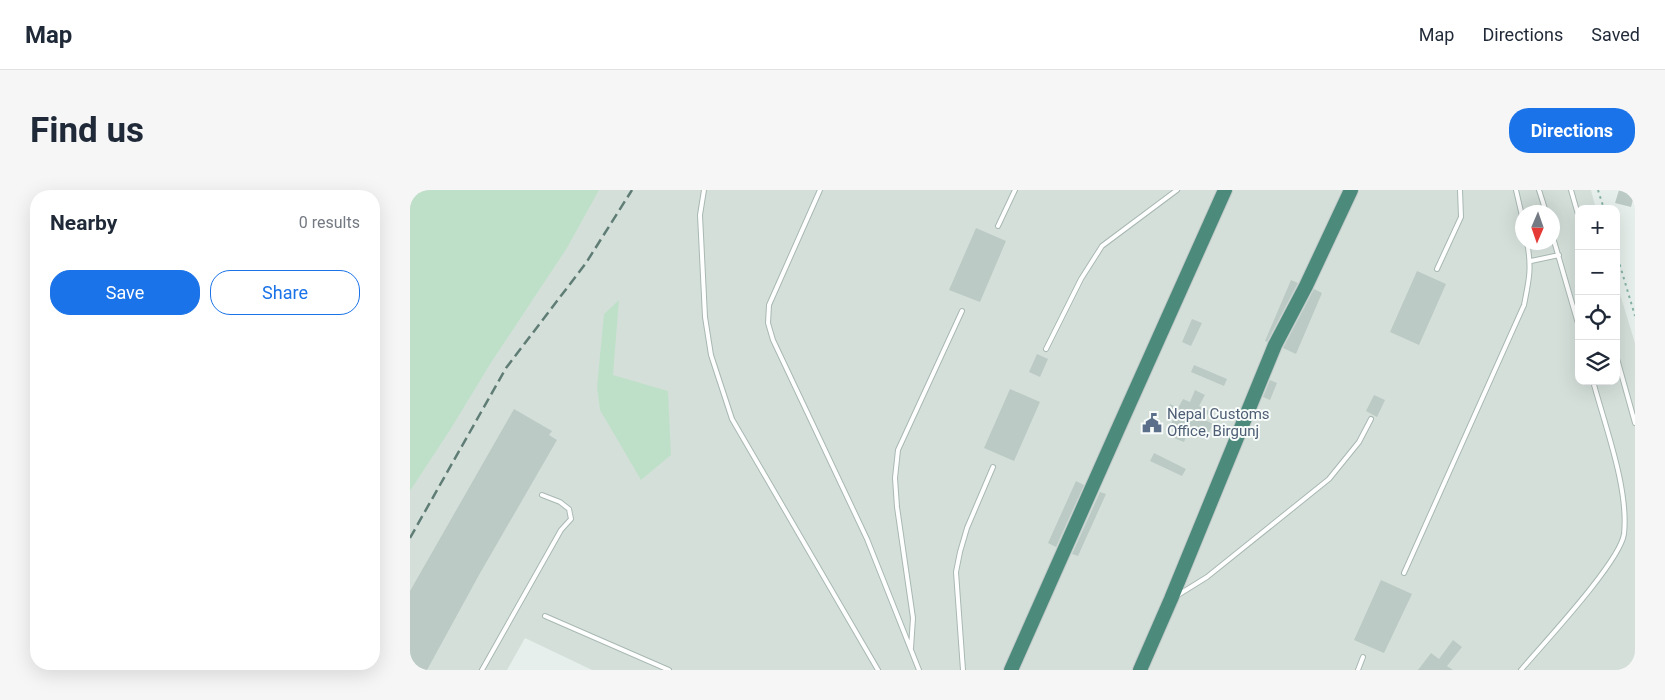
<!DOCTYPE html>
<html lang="en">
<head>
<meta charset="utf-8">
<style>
  body { margin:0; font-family:Roboto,sans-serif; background:#f6f6f7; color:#1f2937 }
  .controls { position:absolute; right:15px; top:15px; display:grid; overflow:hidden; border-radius:10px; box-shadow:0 5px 20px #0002 }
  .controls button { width:45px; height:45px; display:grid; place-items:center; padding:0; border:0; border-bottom:1px solid #e0e1e3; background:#fff; color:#1f2937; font:25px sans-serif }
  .compass { position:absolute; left:1105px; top:15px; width:45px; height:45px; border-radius:50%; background:#fff; box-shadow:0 5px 20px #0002; rotate:182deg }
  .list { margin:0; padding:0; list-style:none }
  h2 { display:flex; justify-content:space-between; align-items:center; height:65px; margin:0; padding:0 20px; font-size:21px }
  h2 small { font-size:16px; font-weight:400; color:#747a83 }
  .actions { display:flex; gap:10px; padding:15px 20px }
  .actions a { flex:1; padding:11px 0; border:1px solid #1a73e8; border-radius:20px; text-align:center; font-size:18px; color:#1a73e8 }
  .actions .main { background:#1a73e8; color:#fff }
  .icon { flex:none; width:28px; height:28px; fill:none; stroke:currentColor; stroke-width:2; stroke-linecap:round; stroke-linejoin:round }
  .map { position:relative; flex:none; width:1225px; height:480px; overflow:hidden; border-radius:20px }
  header { display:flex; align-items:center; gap:30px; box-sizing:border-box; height:70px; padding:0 25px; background:#fff; border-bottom:1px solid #e0e1e3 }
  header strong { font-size:24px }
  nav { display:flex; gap:28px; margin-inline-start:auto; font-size:18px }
  .intro { display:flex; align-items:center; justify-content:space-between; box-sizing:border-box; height:120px; padding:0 30px }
  h1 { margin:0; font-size:35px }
  .button { padding:12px 22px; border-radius:20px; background:#1a73e8; color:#fff; font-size:18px; font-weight:700 }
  main { display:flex; gap:30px; padding:0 30px }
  aside { flex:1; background:#fff; border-radius:20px; box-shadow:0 5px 20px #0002 }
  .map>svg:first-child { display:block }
  .built { fill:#d4dfda; fill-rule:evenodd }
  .green { fill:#bfe0c8 }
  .building { fill:#bbcac4 }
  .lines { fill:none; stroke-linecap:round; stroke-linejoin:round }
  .service-casing { stroke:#a8b8b2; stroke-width:6 }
  .trunk-casing { stroke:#c2cac8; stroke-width:16 }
  .path { stroke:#86b3a5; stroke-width:2; stroke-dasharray:2.5 4; stroke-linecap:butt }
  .service { stroke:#fff; stroke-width:4 }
  .trunk { stroke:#4c8a7c; stroke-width:14 }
  .rail { stroke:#5f7d75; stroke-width:2.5; stroke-dasharray:10 5; stroke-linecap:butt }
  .labels { text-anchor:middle; stroke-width:4; stroke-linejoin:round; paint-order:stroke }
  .service-label { font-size:15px; fill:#4e5e75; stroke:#f7fbf9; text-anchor:start }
</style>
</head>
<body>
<header>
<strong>Map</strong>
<nav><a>Map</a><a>Directions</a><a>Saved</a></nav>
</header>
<div class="intro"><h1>Find us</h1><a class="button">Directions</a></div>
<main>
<aside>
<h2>Nearby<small>0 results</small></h2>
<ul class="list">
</ul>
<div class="actions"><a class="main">Save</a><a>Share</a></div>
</aside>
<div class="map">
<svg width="1225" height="480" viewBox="0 0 1225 480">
  <rect width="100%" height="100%" fill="#e6efeb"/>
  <path class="built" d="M0 0H1181L1186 19H1169V191H1206V91L1225 153V480H182L115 448 97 480H0ZM1112 22H1142V52H1112Z"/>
  <path class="green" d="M0 0H189L157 58 82 171 40 240 0 301Z
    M209 110 203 185 258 201 261 265 231 290 190 220 187 197 194 124Z"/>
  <path class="building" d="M1209 0 1225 2 1221 17 1205 13Z
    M566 38 596 51 570 112 539 100Z
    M1007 81 1036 94 1009 155 980 142Z
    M881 90 888 93 857 152 855 151Z
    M904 99 912 103 886 164 873 158Z
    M782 129 792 133 781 156 772 152Z
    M627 164 638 169 630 187 619 182Z
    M784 175 817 189 814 196 781 182Z
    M860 190 867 193 860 210 853 207Z
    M600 199 630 212 604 271 574 258Z
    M785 200 795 205 789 216 799 221 795 230 803 234 798 244 790 240 787 246 778 242 774 252 764 248 769 238 761 234 764 227 756 224 760 214 768 218 773 209 780 212Z
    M964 205 975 210 967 227 956 221Z
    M104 219 142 241 139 245 147 250 69 385 17 480H0V401Z
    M744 263 776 279 772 286 740 271Z
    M666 291 674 295 646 357 638 353Z
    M690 302 696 304 668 366 662 364Z
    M971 390 1002 404 974 463 944 450Z
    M1043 450 1052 457 1037 476 1043 480H1008L1021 463 1029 469Z"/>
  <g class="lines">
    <defs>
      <path id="service" d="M294 0 290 25 295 127 301 165 322 229 468 480
        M410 0 359 115 358 133 363 150 457 349 509 480
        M1106 0 1112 26
        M1129 0 1136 22
        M1161 0 1169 28
        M588 36 605 0
        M1142 44 1169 137
        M1121 71 1149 65
        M1027 79 1051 27 1050 0
        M636 159 671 89 692 56 767 0
        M1206 165 1225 233
        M994 383 1114 115C1119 90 1122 78 1117 52
        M768 405 797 387 919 289 949 252 961 229
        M135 426 259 480
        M501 458 503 428 487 317 485 288 488 260 552 121
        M72 480 151 340 161 329 159 319 150 312 132 305
        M553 480 546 382 550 362 557 338 583 277
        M948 480 953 467
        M1111 480C1133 454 1210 372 1214 344 1219 299 1195 236 1183 191"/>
      <path id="trunk" d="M601 480 708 239 815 0
        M730 480 761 409 865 155 896 96 941 0"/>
    </defs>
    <use href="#service" class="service-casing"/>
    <use href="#trunk" class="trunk-casing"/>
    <path class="path" d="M1188 0 1194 19
      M1206 62 1225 126"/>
    <use href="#service" class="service"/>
    <use href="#trunk" class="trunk"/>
    <path class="rail" d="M0 348 96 178 176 73 222 0"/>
  </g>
  <defs>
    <symbol id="civic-bare" viewBox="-9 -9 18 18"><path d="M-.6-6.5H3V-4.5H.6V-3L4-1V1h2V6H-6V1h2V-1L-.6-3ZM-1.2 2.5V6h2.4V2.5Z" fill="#5c6f8a" stroke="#f7fbf9" stroke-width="2.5" paint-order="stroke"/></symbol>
  </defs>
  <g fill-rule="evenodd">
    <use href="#civic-bare" x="728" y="219" width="28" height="28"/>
  </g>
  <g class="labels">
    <g class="service-label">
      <text x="757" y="229">Nepal Customs<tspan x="757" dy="17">Office, Birgunj</tspan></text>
    </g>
  </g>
</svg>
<div class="controls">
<button>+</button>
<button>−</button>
<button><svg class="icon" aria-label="locate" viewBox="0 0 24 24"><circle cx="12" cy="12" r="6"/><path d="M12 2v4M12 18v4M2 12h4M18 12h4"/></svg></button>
<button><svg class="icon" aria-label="layers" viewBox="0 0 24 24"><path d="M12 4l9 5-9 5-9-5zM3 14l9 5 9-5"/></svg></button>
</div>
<svg class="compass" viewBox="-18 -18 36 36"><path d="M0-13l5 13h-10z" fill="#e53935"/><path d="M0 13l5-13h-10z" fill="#747a83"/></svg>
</div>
</main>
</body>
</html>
